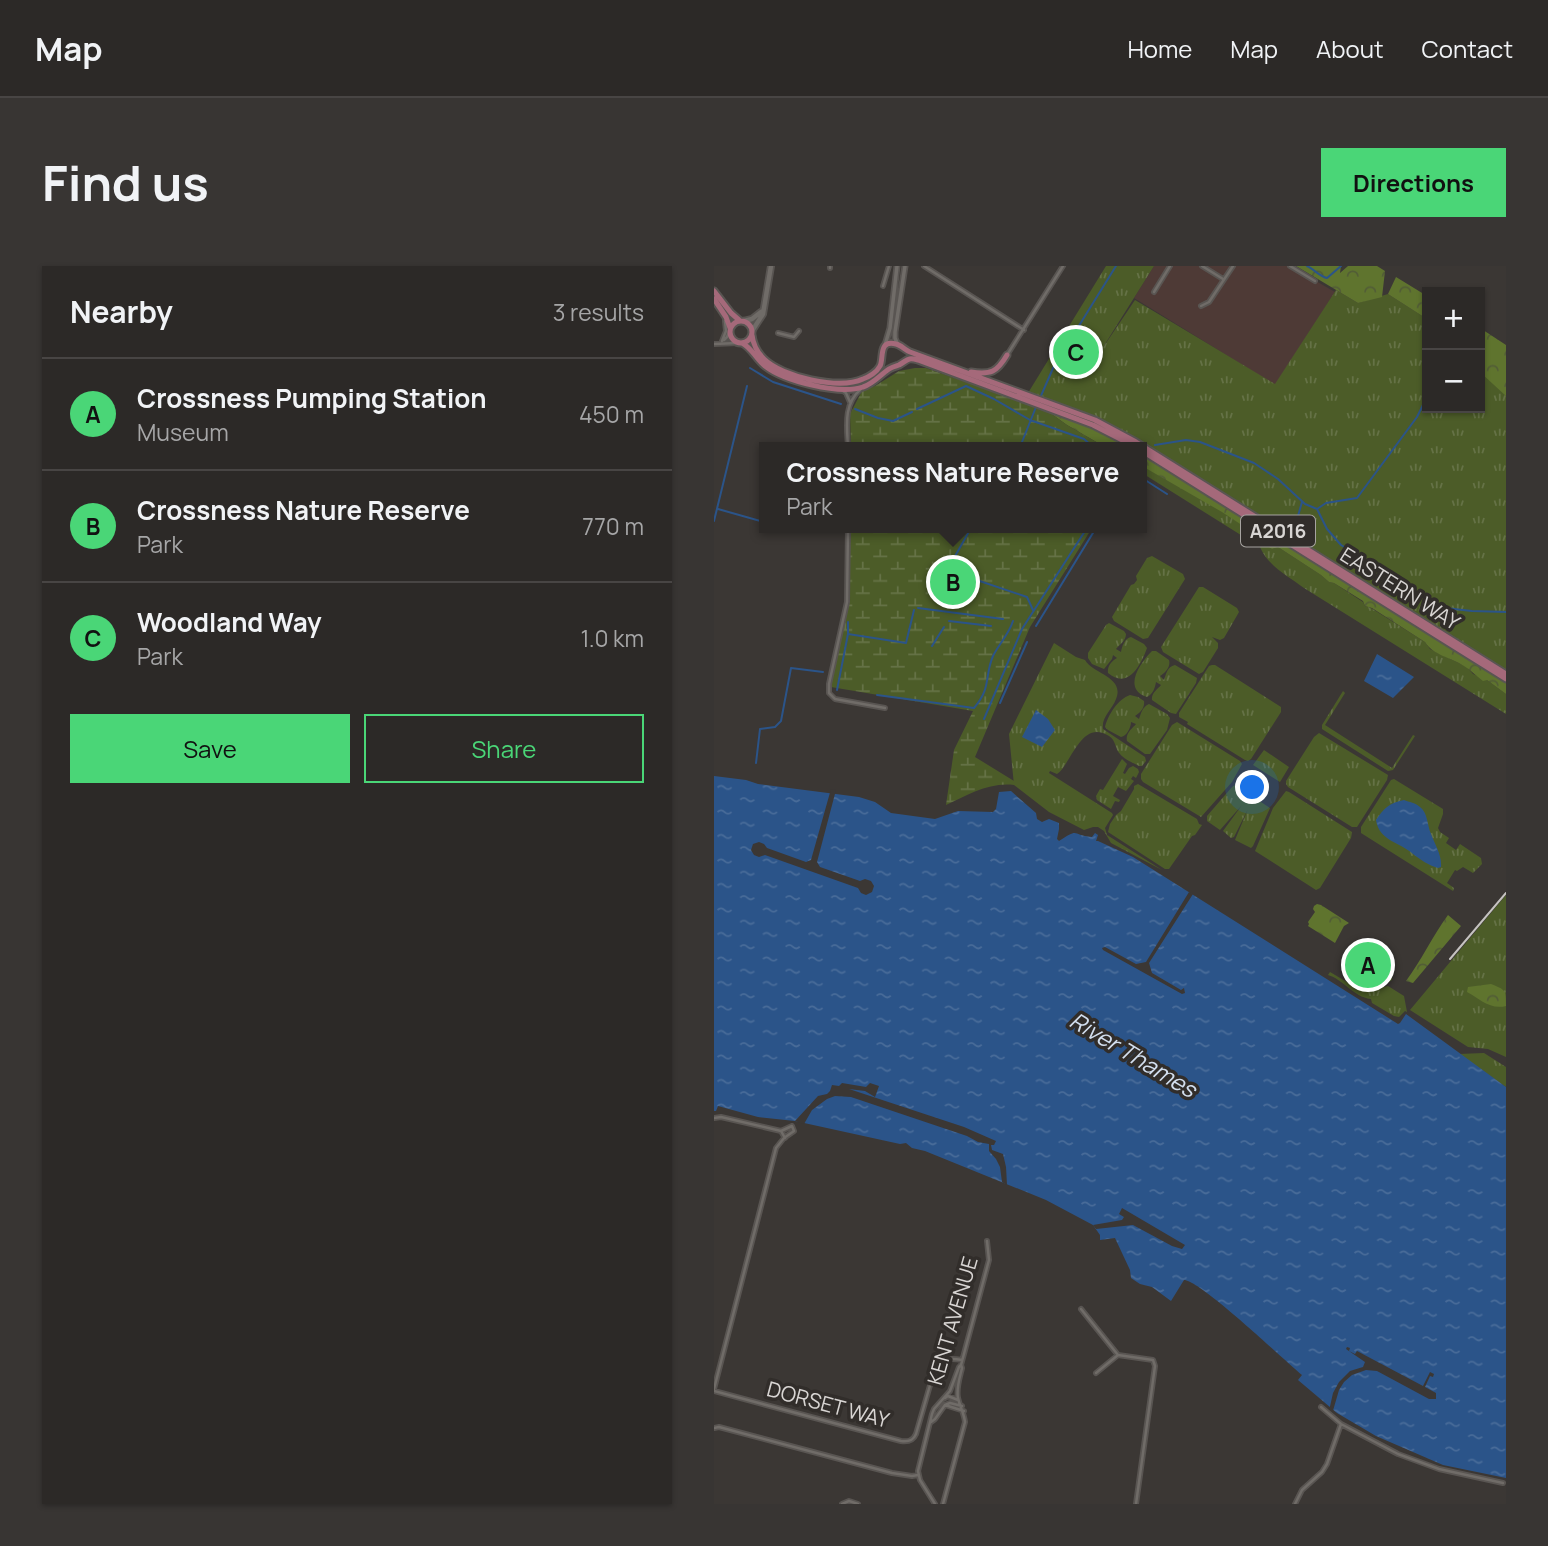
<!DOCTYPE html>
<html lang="en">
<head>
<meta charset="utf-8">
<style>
  body { margin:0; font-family:Manrope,sans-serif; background:#383533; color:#f1f3f6 }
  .controls { position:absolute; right:21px; top:21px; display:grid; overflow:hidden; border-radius:0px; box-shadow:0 2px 5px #0004 }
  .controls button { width:63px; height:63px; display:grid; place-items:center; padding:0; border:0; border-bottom:2px solid #484544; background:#2c2927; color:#f1f3f6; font:35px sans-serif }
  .you { position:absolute; left:539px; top:522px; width:24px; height:24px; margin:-18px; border:5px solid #fff; border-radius:50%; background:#1a73e8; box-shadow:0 0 0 10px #1a73e833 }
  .badge { display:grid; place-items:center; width:46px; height:46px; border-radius:50%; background:#4ad677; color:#111; font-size:23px; font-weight:700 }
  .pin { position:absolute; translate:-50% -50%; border:4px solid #fff; box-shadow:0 2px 7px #0006 }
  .popup { position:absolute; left:45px; top:176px; width:388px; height:91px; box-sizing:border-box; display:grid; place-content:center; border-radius:0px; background:#2c2927; filter:drop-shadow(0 2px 5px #0005); font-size:23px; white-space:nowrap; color:#a6a6a7 }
  .popup b { font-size:26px; color:#f1f3f6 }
  .popup::after { content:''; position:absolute; left:50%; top:100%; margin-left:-14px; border:14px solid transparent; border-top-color:#2c2927 }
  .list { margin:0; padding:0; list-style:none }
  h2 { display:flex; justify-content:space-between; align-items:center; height:91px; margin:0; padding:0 28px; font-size:30px }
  h2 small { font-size:23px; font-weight:400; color:#a6a6a7 }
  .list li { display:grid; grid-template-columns:46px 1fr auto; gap:21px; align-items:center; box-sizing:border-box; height:112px; padding:0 28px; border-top:2px solid #484544 }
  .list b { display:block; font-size:26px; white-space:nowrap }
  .list p { margin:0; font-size:23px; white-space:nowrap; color:#a6a6a7 }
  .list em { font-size:23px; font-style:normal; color:#a6a6a7 }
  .actions { display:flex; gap:14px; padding:21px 28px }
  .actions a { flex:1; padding:16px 0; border:2px solid #4ad677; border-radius:0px; text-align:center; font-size:24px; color:#4ad677 }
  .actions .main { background:#4ad677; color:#111 }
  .map { position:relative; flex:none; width:792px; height:1238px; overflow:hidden; border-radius:0px }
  header { display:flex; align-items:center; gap:42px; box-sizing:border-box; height:98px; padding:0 35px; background:#2c2927; border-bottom:2px solid #484544 }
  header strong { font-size:33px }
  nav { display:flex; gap:38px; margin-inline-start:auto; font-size:24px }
  .intro { display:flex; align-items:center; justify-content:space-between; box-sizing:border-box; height:168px; padding:0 42px }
  h1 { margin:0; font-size:49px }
  .button { padding:18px 32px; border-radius:0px; background:#4ad677; color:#111; font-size:24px; font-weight:700 }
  main { display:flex; gap:42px; padding:0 42px }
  aside { flex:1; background:#2c2927; border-radius:0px; box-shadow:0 2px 5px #0004 }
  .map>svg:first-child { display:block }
  .commercial { fill:#4e3a36 }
  .grass { fill:url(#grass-tufts) }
  .forest { fill:url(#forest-crowns) }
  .wetland { fill:url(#wetland-marsh) }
  .water { fill:url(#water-ripples) }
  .pier { fill:#3b3734 }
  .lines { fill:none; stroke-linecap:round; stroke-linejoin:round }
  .stream { stroke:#2b5489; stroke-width:2 }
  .minor-casing { stroke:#595552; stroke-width:6 }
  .tertiary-casing { stroke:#595552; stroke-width:7 }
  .secondary-casing { stroke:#595552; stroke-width:8 }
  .primary-casing { stroke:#595552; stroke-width:9 }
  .minor { stroke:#706c68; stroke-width:2.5 }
  .tertiary { stroke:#706c68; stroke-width:3.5 }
  .secondary { stroke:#706c68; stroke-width:4.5 }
  .primary { stroke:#a5697a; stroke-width:5 }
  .rail { stroke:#c6c3c1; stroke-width:2 }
  .labels { text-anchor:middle; stroke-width:7; stroke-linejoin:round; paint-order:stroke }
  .shield { fill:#312d2a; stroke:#a6a3a0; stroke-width:2 }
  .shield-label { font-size:19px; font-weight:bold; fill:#d8d5d3 }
  .street-label { font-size:21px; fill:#d8d5d3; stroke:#312d2a }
  .water-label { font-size:23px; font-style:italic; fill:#d2deee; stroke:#312d2a }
</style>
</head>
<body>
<header>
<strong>Map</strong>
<nav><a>Home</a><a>Map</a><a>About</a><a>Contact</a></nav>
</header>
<div class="intro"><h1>Find us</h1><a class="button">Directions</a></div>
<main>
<aside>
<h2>Nearby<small>3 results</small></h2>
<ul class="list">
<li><span class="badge">A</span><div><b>Crossness Pumping Station</b><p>Museum</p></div><em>450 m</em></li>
<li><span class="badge">B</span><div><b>Crossness Nature Reserve</b><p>Park</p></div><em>770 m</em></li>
<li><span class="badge">C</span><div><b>Woodland Way</b><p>Park</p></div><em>1.0 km</em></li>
</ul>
<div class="actions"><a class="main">Save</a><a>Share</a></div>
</aside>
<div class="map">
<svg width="792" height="1238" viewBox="0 0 792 1238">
  <defs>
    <pattern id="grass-tufts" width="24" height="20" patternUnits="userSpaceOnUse" patternTransform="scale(1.75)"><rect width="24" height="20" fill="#4c5c28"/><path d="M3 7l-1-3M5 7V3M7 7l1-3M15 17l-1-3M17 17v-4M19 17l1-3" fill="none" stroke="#657246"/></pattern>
    <pattern id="forest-crowns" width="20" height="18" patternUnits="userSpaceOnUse" patternTransform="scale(1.75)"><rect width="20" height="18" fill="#5f742e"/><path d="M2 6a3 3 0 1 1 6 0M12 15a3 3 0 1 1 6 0" fill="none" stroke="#525d36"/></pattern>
    <pattern id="wetland-marsh" width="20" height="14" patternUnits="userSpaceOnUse" patternTransform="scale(1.75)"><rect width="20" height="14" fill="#4c5c28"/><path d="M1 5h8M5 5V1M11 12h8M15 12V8" fill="none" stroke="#657246"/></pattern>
    <pattern id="water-ripples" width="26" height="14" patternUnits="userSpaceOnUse" patternTransform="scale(1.75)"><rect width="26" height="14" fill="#2b5489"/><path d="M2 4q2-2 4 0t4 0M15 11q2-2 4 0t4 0" fill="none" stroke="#496c99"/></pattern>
  </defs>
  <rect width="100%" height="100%" fill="#3b3734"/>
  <path class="commercial" d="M440 0H576L621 26 561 119 420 32Z"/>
  <path class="grass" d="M392 0H440L386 86 421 34 561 118 622 24 644 37 674 28 713 53V142H766V96L792 107V405L411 166 383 152 314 127Z
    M428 200C470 221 511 246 549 273L551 279 558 283 564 281 607 309 615 316 620 317 649 336 651 340 657 342 711 376 716 383 753 401 759 408 773 414 792 428V448L590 322C574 310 554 300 546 281L428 207Z
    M438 290 469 308 471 313 434 372 429 373 400 355 398 351 417 319 420 318 423 314 422 310 433 292Z
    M485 321H489L523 342 525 346 510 372 506 374 498 371 504 377V382L489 406 485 408 449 386 447 381Z
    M395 357 410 365 412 368C412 375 405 379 402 383L407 386C408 380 411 372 417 371L430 378 433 382C427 399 414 424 394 407 393 400 398 395 403 392L399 389 398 393 390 403 378 398 374 392V387L392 359Z
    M340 377 362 391 371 394C379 408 411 411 402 433 398 444 387 451 389 463L431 491 432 495 428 500H425C419 497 410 493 406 488 401 483 402 474 395 470 367 452 357 499 343 508L336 505 335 507 398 547 399 549 391 562 393 569 448 604 397 577 390 565 384 561H379L370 564 335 546 300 519 295 468Z
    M438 385H442L455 394C457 401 451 407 446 410L450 414C452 408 453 401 461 399L483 412 482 417 462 448 457 447 438 434C437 427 444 423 447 419L442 416C441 422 439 428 433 431 408 423 426 397 438 385Z
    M498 399H501L567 441V446L537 493 534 495 531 494 473 458 474 456 465 451V447L495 400Z
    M629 425 631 427 611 459 678 502 699 469 701 470 679 504 674 505 608 463V459Z
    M416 429 424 431 430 435C431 442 426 447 421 450L425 453C427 448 428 441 435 438L453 448 456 452 453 464 436 488H431L413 475C411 467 419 462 422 458L417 456C417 461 413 470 407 471L394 464 391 461C394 449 404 433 416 429Z
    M463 456 526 495 528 498 518 516 487 551 429 516 427 513V508L458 459Z
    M605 467 674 509 673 514 643 561H638L574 521 572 518V515L600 471Z
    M550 484 575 501 566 516 539 499Z
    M408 493 413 498 409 507 411 508 415 502 419 500 424 503 425 506 422 512 419 510 417 513 420 515 412 525 404 521 399 530 406 534 405 536 401 535 397 543 383 534 382 530 386 523 389 524Z
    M680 513 729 543V548L724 562 726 566 735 572 732 577 742 584 746 578 767 592 768 598 759 607 749 601 743 605 741 604 733 617 740 622 739 625 647 567V561L677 514Z
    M424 518 483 553 485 558 488 559 481 569 478 570 455 603H451L394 566 396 558 402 549 407 545 420 523V520Z
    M521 519 556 542 539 580 537 582 521 574 534 543 520 571 517 572 509 565 528 539 506 564 493 555V550L518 521Z
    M572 525 575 526 638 566 637 572 606 622 602 624 541 585 559 542Z
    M792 629V791L774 783 754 781 696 744Z
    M634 698 647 703 643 709 652 715 656 710 661 712 665 706 663 704 665 700 678 709V714C672 719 658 724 649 722 646 721 641 718 638 716L640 712 631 707V704Z
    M616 706 648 725H654L674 720 690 730 693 746 691 745 685 751 680 750 658 737 657 733C639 731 629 713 614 709Z
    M770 787 792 801V821L745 788Z"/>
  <path class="forest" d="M582 0H627L626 7 634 0H663L671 5 668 31 644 37Z
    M682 11 713 30V53L674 28Z
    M766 62 792 79V130L766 106Z
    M332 144 380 161 418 181H391L353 159Z
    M428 188 792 416V428L773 414 769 415C762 410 757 404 750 400 737 391 720 390 711 376L658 342 651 340 649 335 620 317 615 316 607 309 564 281 558 283 551 279 549 273 508 246 428 200Z
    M603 638 607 639 635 657 630 660 621 677 594 660 595 658 594 656 601 646 599 643 600 640Z
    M734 649 747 660 699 717 692 715C707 695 718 671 734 649Z
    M777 718C792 724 792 724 792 740 776 744 766 733 753 726L754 721Z"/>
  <path class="wetland" d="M201 102H212L332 144 353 159 391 181H137L136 148 148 125 161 120 185 105Z
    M137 262H378L316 361 261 491 300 515V519C275 516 254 529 232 539L240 484 259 445 117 421 133 330Z"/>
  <path class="water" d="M663 388 700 411 679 432 650 415Z
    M322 444 334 453 341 464 328 481 308 471Z
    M0 510 32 514 44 518 145 531 161 536 177 547 221 553 244 545 279 546 282 543 285 526 297 525 322 547 323 553 328 556 335 553 345 557V563L343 573 345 575C366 561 357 569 378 571L381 567 384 569 382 575H384L419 591 684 758 686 757 692 748 792 821V1212L729 1199 662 1170 623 1147 584 1114 588 1109C569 1093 486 1014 470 1014L457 1035 438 1021 426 1018 417 1012 416 1004 401 972 386 974V969L379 959 332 934 211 885 198 882 192 877 186 878 81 855 44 851 4 840 2 845H0Z
    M690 534C695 536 702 537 706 541 714 547 713 559 717 568 721 579 728 589 727 601L724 602C714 599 707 594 699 588 686 576 665 575 662 554 670 542 675 537 690 534Z"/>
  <path class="pier" d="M117 523 122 524 103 596 106 601 146 615 151 613 157 615 160 620 158 626 152 629 147 627 144 622 51 589 45 591 40 589 37 584 39 578 45 576 50 578 53 582 92 596 97 594Z
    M475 626 479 628 435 697 438 707 467 724 470 722 471 727 468 728 389 684 388 682 391 681 422 698 432 696Z
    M128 817 152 821 156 817 165 820 161 831 151 825 135 823 250 861 282 875 280 879H277L278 884 289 888 292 901 293 919 288 916 286 901 282 893 275 885V878L264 876 253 870 137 831 121 830 113 833 98 844 90 858 81 855 104 830 113 828 116 825 118 819 125 820Z
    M408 942 471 979 468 983 458 980 419 959 382 963 379 959 408 954 410 951 405 948Z
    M633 1081 636 1082 635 1085 641 1088 643 1085 709 1120 716 1106 720 1108 719 1111 716 1110 711 1121 722 1127V1133H715L663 1105 652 1104 638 1109 630 1116 625 1124 618 1148 615 1145 619 1127 625 1116 636 1105 649 1101 651 1096 632 1083Z"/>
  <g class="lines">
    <path class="stream" d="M593 0C600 3 606 11 613 12L627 0
      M36 102 59 116 127 138
      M326 132 340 100 402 0
      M141 143 164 152 179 155 198 146
      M203 143 252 120 280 133 316 154 370 173 379 181
      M441 179 472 174 486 176 540 197 564 213 591 238 603 243 613 263 627 279 650 293 680 316 731 342 758 345 792 346
      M306 181 322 141
      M428 212 453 228
      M4 243 50 256
      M603 243 612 237 643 232 703 151 713 131
      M0 255 33 120
      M257 262 236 299 242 307 313 331 319 344
      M578 263 582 257 588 236
      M204 342 289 353
      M717 349 716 341 718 337
      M235 355 277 360
      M322 360 382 262
      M134 368 192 377 200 344
      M218 380 230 361
      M123 424 134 368V356
      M163 429 260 442C278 421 270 411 279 390 285 378 295 368 299 355
      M286 437 313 376
      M270 453 308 363 373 262
      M42 497 46 463 61 461 67 455 77 402 109 406"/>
    <defs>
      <path id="minor" d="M116 0V2
        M210 0 310 64
        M488 0 509 13
        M576 0 601 15
        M169 20 175 0
        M440 26 456 0
        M487 40 495 36 519 0
        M64 67 80 71 85 65
        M10 74 13 71 15 66
        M8 75 12 65 11 55
        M0 78 23 77
        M293 89 349 0
        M129 125 132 127 136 136
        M134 181C133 161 129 138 147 123
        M134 262 133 336 115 418V427L121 433 171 442
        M0 852 7 851 67 865 71 872
        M67 865 78 860
        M367 1043 404 1089 439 1094 441 1100 422 1238
        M382 1107 404 1089
        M0 1123 62 882 70 872 80 865 78 860
        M0 1125 187 1175C194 1176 199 1175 202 1168L221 1102C227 1092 237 1092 248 1094
        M231 1132 234 1130 244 1134
        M231 1139 236 1137 248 1140
        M607 1141 627 1158 684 1188 725 1203 789 1217
        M217 1156 221 1153 231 1139 250 1145
        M0 1162 5 1161 178 1207 198 1210 204 1209
        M128 1238 135 1235 144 1238
        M221 1238 206 1214 204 1205 218 1148 220 1143 236 1125 245 1101 247 1099 275 994 273 975
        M229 1238 251 1156C250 1147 246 1141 244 1132 242 1122 246 1111 248 1102L247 1099
        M581 1238 588 1224 608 1206 613 1198 627 1158"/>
      <path id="tertiary" d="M183 77 181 72V66L191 0
        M171 79 176 62 183 0"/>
      <path id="secondary" d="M30 55 38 53 47 46
        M38 65 49 48 57 0"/>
      <path id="primary" d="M0 25 17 47 25 54
        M0 33 12 51 16 62
        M16 66a11 11 0 1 1 22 0a11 11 0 1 1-22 0Z
        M38 69C39 78 43 86 50 93 68 111 125 124 149 113 155 111 163 106 166 100 170 93 164 73 182 78 187 79 191 84 196 86L381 154 422 176 792 408
        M28 77C38 82 42 93 51 100 70 115 125 129 149 121 159 118 166 109 175 103 178 101 182 100 185 99 194 94 193 91 204 94L379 159 422 181
        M257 106C277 109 283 106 293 89
        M428 185 792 413"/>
    </defs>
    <use href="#minor" class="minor-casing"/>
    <use href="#tertiary" class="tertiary-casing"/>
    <use href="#secondary" class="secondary-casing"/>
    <use href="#primary" class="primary-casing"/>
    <use href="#minor" class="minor"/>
    <use href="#tertiary" class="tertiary"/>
    <use href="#secondary" class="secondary"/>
    <use href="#primary" class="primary"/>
    <path class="rail" d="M736 693 792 627"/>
  </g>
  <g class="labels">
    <rect class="shield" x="527" y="249.5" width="74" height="31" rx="5"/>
    <g class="shield-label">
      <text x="564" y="272">A2016</text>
    </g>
    <g class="street-label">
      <text transform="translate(686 323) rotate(32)" y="7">EASTERN WAY</text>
      <text transform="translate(239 1055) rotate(-74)" y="7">KENT AVENUE</text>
      <text transform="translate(114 1139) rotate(15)" y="7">DORSET WAY</text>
    </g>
    <g class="water-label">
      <text transform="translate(419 789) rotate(31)" y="8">River Thames</text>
    </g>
  </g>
</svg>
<div class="controls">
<button>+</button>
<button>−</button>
</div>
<div class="you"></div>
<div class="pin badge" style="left:654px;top:699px">A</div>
<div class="pin badge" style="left:239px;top:316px">B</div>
<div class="popup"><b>Crossness Nature Reserve</b>Park</div>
<div class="pin badge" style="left:362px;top:86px">C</div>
</div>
</main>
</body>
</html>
